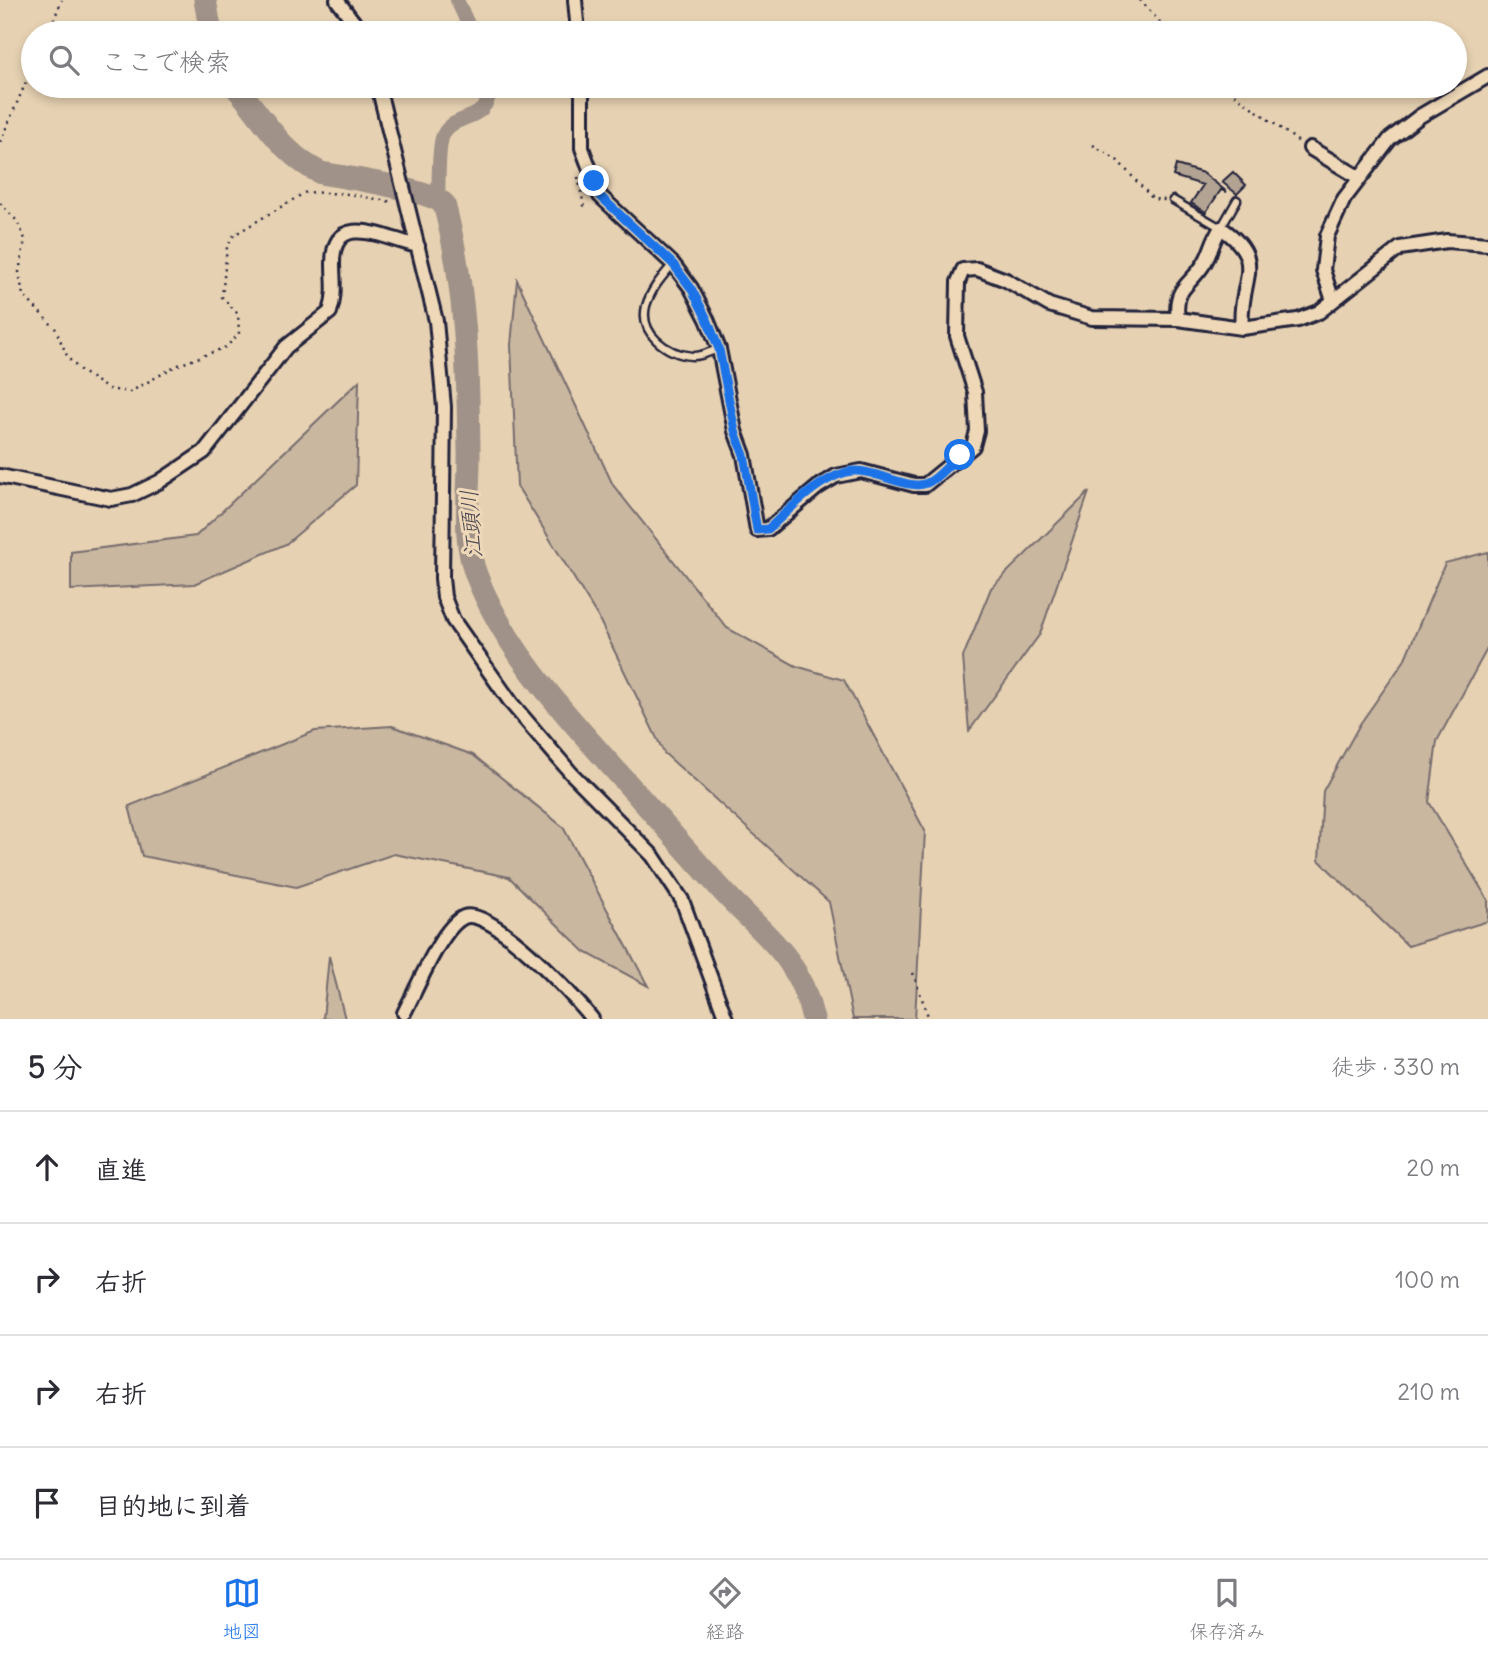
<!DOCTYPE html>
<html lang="ja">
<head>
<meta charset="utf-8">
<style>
  body { margin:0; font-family:Delius,"Klee One",sans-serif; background:#f7f7f7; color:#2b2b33 }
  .stop { position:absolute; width:21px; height:21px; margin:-16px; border:5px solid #1a73e8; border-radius:50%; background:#fff }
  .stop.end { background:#1a73e8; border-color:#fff; box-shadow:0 2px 7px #0008 }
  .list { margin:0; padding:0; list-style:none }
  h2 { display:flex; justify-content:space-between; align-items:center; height:91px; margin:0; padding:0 28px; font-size:30px }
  h2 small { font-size:23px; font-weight:400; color:#7c7c81 }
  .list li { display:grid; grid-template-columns:46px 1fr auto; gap:21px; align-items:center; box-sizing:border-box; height:112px; padding:0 28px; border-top:2px solid #e1e1e2 }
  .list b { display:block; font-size:26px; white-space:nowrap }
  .list em { font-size:23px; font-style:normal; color:#7c7c81 }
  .icon { flex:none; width:38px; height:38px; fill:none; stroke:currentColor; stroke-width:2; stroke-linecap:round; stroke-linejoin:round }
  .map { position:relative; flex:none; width:1488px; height:1019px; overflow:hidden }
  .search { position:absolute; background:#fff; box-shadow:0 4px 10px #0003; left:21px; right:21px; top:21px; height:77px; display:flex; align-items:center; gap:18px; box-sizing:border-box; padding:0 24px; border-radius:38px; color:#7c7c81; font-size:26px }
  .sheet { height:539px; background:#fff }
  nav { display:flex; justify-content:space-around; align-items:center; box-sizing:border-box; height:98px; border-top:2px solid #e1e1e2; background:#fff; font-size:19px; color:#7c7c81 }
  nav a { display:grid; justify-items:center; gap:4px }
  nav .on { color:#1a73e8 }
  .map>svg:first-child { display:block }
  .green { fill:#c9b7a0; stroke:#766c6e; stroke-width:2 }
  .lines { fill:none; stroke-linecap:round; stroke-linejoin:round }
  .canal { stroke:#a09288; stroke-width:14 }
  .river { stroke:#a09288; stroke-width:23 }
  .building { fill:#b2a392; stroke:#22223b; stroke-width:2 }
  .lane-casing { stroke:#22223b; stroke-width:11 }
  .street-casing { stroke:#22223b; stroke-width:18 }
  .path { stroke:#22223b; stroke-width:2.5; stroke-dasharray:2 5; stroke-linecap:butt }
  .lane { stroke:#eed8b7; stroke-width:6 }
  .street { stroke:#eed8b7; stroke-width:12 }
  .route { stroke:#1a73e8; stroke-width:9 }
  .labels { text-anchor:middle; stroke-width:6; stroke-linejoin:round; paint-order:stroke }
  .water-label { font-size:23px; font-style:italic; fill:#484452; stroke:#eed8b7 }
</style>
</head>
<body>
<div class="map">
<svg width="1488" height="1019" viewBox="0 0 1488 1019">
  <rect width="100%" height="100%" fill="#e6d1b2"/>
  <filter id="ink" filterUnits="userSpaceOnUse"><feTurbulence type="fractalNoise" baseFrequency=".0143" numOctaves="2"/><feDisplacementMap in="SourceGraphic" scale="14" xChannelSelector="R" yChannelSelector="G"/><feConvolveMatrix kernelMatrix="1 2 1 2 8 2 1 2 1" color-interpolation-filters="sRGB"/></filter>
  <g filter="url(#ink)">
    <path class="green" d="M517 280 613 485 727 628 796 666 844 680 925 831 915 1019H853L829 902 664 753 598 617 517 486 511 345Z
      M359 381 356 485 286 544 194 584 71 590V552L196 536Z
      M1089 492 1040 634 969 731 963 657 991 588Z
      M1488 552V647L1437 741 1429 802 1488 900V921L1408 946 1319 860 1323 791 1360 724 1404 661 1445 563Z
      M392 726 473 755 563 827 648 986 585 952 509 877 394 854 296 887 142 856 129 806 315 731Z
      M329 956 345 1019H323Z"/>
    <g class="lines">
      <path class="canal" d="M457 0 472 33
        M438 198C439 183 438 151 442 138 450 111 490 126 490 86"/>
      <path class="river" d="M205 0 211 33
        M235 86C263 117 282 155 321 173 346 177 429 190 444 204 466 285 468 368 469 451 470 492 461 538 477 577 505 648 558 706 608 762 646 804 683 847 721 889 763 936 797 950 813 1019"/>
    </g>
    <path class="building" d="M1176 165 1203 173 1227 192 1221 190 1206 212 1191 203 1203 185 1173 176Z
      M1233 172 1246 185 1237 194 1222 182Z"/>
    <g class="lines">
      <defs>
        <path id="lane" d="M1173 200 1221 228 1237 200
          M673 264C662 277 651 289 646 306 639 334 667 354 692 356 700 357 711 351 719 349"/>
        <path id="street" d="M337 0 362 33
          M575 0 578 33
          M378 86 436 321 444 407 442 578 444 597 453 620 512 704 571 773 653 856 682 900 726 1019
          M582 86V148L600 196 673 264 691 288 707 319 719 349 735 431 744 455 757 530 768 529 818 487 836 476 861 471 914 485H925L973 446 977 431 975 392 957 336 958 282 963 270 977 269 1006 280 1049 305 1092 318 1178 319 1242 328 1298 320 1319 312 1400 248 1447 241 1488 244
          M1310 148 1360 178
          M1333 301 1323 270 1327 236 1344 199 1390 139 1420 116 1488 76
          M1178 319C1173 286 1191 286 1205 262 1212 250 1212 241 1221 228 1270 261 1237 282 1242 328
          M0 476 111 499 132 495 159 482 204 452 286 347 330 312C336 294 333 281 333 263 333 209 386 239 418 246
          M404 1013C416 991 441 927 464 917 491 906 575 997 592 1019"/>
      </defs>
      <use href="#lane" class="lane-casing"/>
      <use href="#street" class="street-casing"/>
      <path class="path" d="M1140 0 1170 33
        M48 33 62 0
        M1223 86 1299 142
        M0 142 33 66
        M1093 145 1118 161 1153 199 1166 200
        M578 177 585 211
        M0 203 17 221 25 239 19 272 23 295 55 328 68 358 81 371 108 389 130 392 176 366 226 347 239 334 238 314 222 297 227 247 234 235 306 192 349 194 393 202
        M913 973 929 1019"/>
      <use href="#lane" class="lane"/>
      <use href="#street" class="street"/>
    </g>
  </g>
  <g class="lines" filter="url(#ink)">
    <path class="route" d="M594 181 600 196 673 264 691 288 707 319 719 349 735 431 744 455 757 530 768 529C791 509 816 480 847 472 872 466 908 492 927 483 939 478 949 463 960 455"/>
  </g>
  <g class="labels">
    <g class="water-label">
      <text transform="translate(471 524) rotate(-94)" y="8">江頭川</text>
    </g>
  </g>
</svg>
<div class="stop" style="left:960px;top:455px"></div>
<div class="stop end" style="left:594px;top:181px"></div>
<div class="search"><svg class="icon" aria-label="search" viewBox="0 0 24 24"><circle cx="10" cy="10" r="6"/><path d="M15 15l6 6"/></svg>ここで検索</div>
</div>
<section class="sheet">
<h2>5 分<small>徒歩 · 330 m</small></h2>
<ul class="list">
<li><svg class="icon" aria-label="ahead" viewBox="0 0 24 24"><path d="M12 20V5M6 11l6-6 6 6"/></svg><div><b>直進</b></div><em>20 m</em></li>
<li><svg class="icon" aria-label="right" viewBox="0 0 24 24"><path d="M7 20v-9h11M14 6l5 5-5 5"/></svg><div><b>右折</b></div><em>100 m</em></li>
<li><svg class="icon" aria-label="right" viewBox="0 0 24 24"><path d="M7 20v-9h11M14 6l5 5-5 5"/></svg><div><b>右折</b></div><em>210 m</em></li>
<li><svg class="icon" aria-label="arrive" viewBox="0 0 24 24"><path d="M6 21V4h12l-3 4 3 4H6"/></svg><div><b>目的地に到着</b></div></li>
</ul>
</section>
<nav>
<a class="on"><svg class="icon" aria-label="map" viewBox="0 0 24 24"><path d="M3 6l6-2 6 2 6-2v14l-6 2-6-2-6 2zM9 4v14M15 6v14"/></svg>地図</a>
<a><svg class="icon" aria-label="directions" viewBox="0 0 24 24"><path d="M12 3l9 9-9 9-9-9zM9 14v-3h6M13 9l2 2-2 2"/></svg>経路</a>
<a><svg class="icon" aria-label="saved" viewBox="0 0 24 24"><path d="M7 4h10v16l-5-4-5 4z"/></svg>保存済み</a>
</nav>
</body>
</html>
